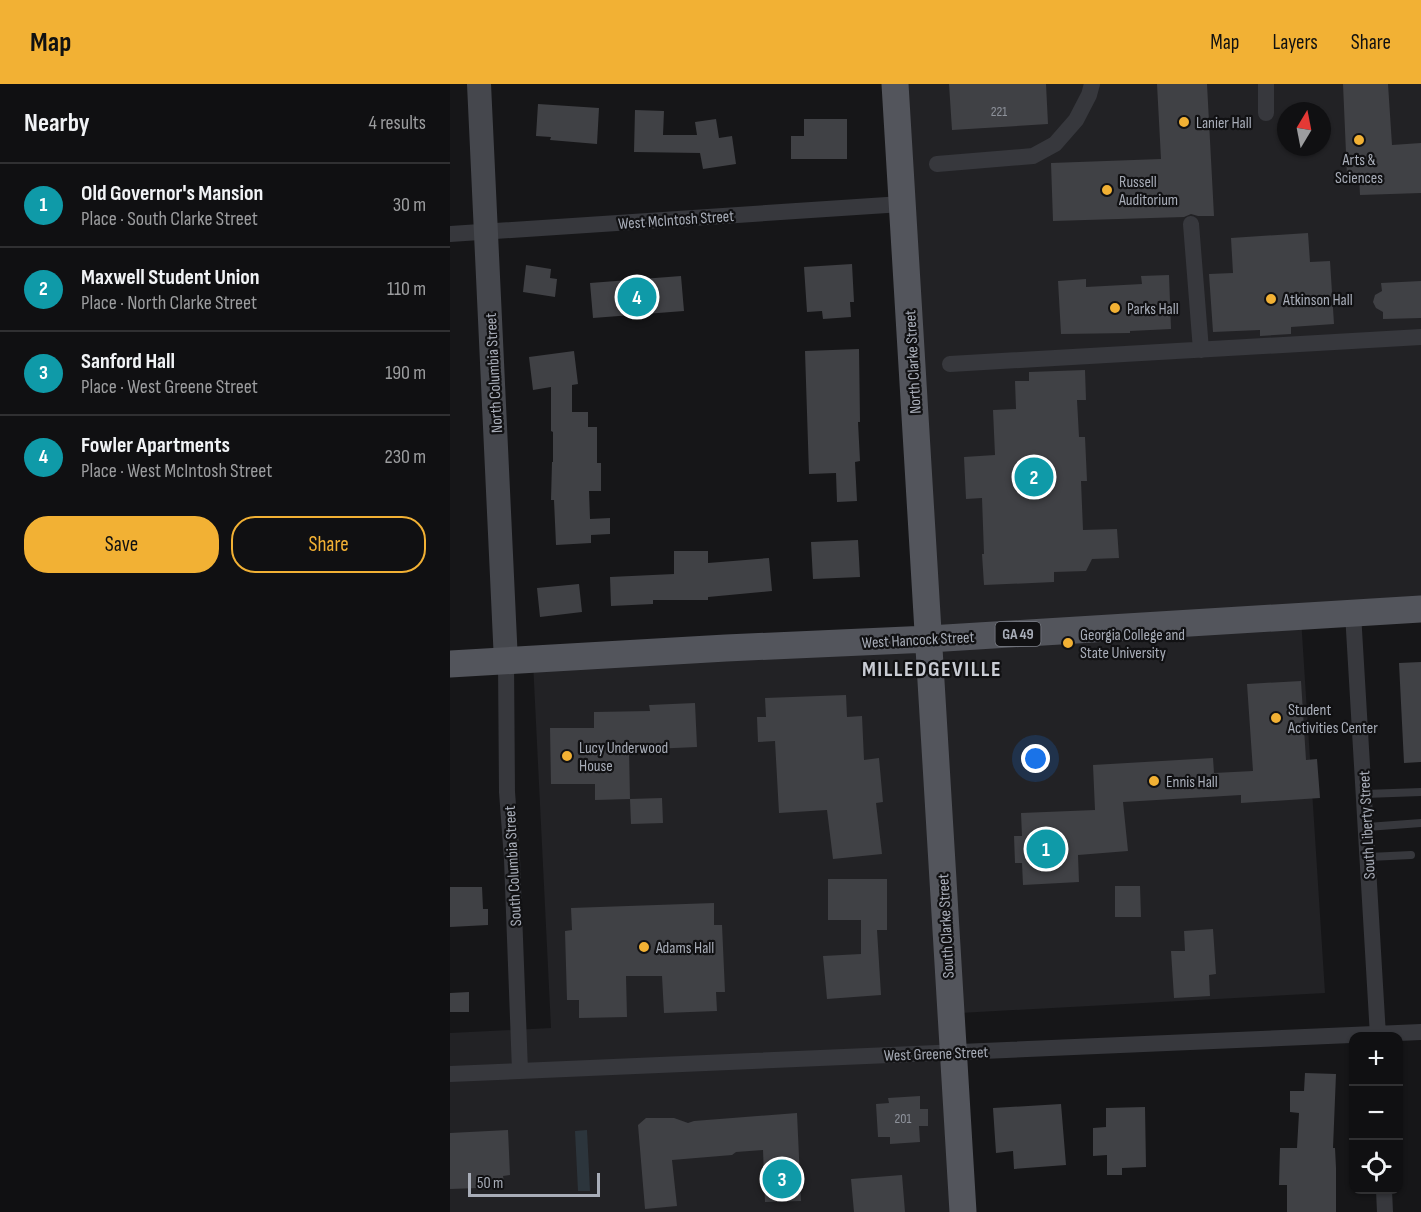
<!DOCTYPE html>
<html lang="en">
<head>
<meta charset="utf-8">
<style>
  body { margin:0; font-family:"Sofia Sans Condensed",sans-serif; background:#1e1e20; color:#f1f3f6 }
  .controls { position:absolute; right:18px; bottom:18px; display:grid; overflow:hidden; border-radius:12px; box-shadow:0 2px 4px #0004 }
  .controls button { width:54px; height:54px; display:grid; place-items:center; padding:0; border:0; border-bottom:2px solid #303032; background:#101012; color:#f1f3f6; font:30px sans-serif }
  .compass { position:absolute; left:827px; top:18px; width:54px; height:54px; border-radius:50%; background:#101012; box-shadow:0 2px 4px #0004; rotate:10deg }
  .scale { position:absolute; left:18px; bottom:15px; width:132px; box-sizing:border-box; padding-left:6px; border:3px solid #a8adb8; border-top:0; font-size:16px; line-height:21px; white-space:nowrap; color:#a8adb8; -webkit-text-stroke:4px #111113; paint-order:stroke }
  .you { position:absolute; left:586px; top:675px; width:21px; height:21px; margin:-15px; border:4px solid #fff; border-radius:50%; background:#1a73e8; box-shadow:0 0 0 9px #1a73e833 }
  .badge { display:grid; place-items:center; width:39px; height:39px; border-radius:50%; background:#f2b134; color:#fff; font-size:20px; font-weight:700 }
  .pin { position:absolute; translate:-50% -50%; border:3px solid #fff; box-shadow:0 2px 6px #0006 }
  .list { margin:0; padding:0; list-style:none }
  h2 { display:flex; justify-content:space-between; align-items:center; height:78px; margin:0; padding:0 24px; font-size:26px }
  h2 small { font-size:20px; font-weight:400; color:#9c9d9f }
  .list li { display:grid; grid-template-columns:39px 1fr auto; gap:18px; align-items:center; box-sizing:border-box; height:84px; padding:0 24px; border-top:2px solid #303032 }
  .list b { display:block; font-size:22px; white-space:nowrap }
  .list p { margin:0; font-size:20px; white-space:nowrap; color:#9c9d9f }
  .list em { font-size:20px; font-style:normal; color:#9c9d9f }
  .actions { display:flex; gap:12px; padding:18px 24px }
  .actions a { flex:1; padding:14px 0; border:2px solid #f2b134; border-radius:24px; text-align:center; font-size:21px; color:#f2b134 }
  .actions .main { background:#f2b134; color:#111 }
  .icon { flex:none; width:33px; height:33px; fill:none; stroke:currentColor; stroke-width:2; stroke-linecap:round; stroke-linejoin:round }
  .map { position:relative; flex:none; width:971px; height:1128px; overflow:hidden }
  header { display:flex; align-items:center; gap:36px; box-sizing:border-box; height:84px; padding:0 30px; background:#f2b134; color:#111 }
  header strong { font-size:28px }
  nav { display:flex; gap:33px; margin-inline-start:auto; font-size:21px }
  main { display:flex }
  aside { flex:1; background:#101012 }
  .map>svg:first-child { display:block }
  .built { fill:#222225; fill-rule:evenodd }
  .water { fill:#2c353c }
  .building { fill:#404145 }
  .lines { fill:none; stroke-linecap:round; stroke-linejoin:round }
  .lane { stroke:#37383d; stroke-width:8 }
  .street { stroke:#37383d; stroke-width:16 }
  .secondary { stroke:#45474d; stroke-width:24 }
  .primary { stroke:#53555c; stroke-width:27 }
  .poi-dot { fill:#f2b134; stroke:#111113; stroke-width:2 }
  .labels { text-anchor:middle; stroke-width:4.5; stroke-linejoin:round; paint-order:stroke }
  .number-label { font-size:14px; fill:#8e929b }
  .shield { fill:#111113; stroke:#7b7e86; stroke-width:1.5 }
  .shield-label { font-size:15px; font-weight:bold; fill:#a8adb8 }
  .poi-label { font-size:16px; fill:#a8adb8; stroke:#111113; text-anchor:start }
  .street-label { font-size:16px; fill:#a8adb8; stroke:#111113 }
  .district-label { font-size:22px; font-weight:bold; letter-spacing:1.5px; fill:#c9ccd4; stroke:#111113 }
</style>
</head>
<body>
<header>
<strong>Map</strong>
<nav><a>Map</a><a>Layers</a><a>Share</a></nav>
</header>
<main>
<aside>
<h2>Nearby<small>4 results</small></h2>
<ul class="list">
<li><span class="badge" style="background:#0f9aa8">1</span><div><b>Old Governor's Mansion</b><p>Place · South Clarke Street</p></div><em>30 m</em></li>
<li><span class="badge" style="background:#0f9aa8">2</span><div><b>Maxwell Student Union</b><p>Place · North Clarke Street</p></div><em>110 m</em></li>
<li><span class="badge" style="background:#0f9aa8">3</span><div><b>Sanford Hall</b><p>Place · West Greene Street</p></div><em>190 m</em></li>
<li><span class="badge" style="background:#0f9aa8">4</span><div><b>Fowler Apartments</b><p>Place · West McIntosh Street</p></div><em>230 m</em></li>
</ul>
<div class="actions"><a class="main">Save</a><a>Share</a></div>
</aside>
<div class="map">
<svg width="971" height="1128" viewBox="0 0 971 1128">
  <rect width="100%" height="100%" fill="#161618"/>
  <path class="built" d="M436 0H971V523L851 534 875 909 492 930 503 1128H0V949L101 944 83 578 470 553ZM836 27H872V63H836Z"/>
  <path class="water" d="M137 1046 140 1107H128L125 1047Z"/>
  <path class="building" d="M499 0H596L598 40 502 46Z
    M707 0H757L764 132H748L741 130 734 133 603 137 601 79 711 75Z
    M893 0H938L942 61 971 59V109L910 111 909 91 897 92Z
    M88 20 149 24 147 60 100 56 101 53 86 52Z
    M185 26 214 27 213 51H247L245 38 266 35 269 54 282 52 286 80 253 85 250 69 184 68Z
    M354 35H397V75H341V52H354Z
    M858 149 860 178 880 177 884 240 841 243V250L810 252V246L763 248 759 190 783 189 781 154Z
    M402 180 404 218H400L401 233 373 235 372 227 357 228 354 183Z
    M76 181 101 185 100 194 107 195 105 213 73 208Z
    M719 191 721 245 680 247V249L611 250 608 197 636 195V203L692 200 691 192Z
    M231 192 234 227 143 234 140 199Z
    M971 197V234L933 235V228L926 224 923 218 925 211 932 207 931 199Z
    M409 265 410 338H408L410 377 405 378 407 417 387 418 386 389 359 390 355 267Z
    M124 267 128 300 122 301V328H138V343H147V379H151V407H139L140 435 160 434V450L141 451V459L106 461 104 416H101L102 378H103V348L101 347V303L83 306 79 273Z
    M635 286 636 316H627L629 353H635L637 397H631L633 446 667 445 669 474 642 475 636 487 604 488V498L534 501 532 470H534L532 414 516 415 514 373 545 371 543 326 566 325 565 297H579V288Z
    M408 456 410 493 363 495 361 458Z
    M224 467H258V479L319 474 322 507 258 513V516H203V520L161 522 160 493 224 490Z
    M129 500 132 528 90 533 87 504Z
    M971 578V678L954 679 949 579Z
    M851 597 856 676 867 675 870 714 791 719V711L673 718 678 767 628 771 629 798 573 801 572 779H565L564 752H572L571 729 645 726 643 681 763 674 764 689 803 687 797 600Z
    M396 611 397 633 412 632 414 676 429 674 433 718 426 719 432 770 383 775 377 726 329 729 325 657 308 658 307 633H316L315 614Z
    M245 619 247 663 179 666 180 715 145 716V700H101L100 644H144V628L200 627 199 621Z
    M212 714 213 739 181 740 180 715Z
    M378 795H437V846H427L431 911 377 915 373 872 411 870V836H378Z
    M665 802H690L691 833H665Z
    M0 803H32L33 825H38V841L0 843Z
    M264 819V841H272L275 908H266L267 927 214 929 212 892H176L177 933 129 934V916H117L115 847 122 846 121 824Z
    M763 845 766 890 759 891 760 912 724 914 721 867H735L734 847Z
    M19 908V928H0V909Z
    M855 989 886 990 883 1064H885L886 1084V1128H837V1101H829L830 1064H847L849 1029 840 1028V1007H854Z
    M470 1012V1025H478V1042H469L470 1058 440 1060V1053H428L426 1020 439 1019 438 1014Z
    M611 1020 616 1081 564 1085 563 1067 546 1069 543 1024Z
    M695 1023 696 1083 672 1084V1091H657V1071L643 1072V1044L656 1043V1024Z
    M347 1029 351 1117 315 1118 313 1066 286 1068 282 1071 222 1076 227 1122 195 1125 188 1041 196 1034H224L238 1039 244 1037Z
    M58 1046 60 1091 53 1092 54 1098 28 1100V1104L0 1105V1049Z
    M452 1091 455 1128H404L401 1095Z"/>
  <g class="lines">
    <path class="lane" d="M915 710 971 708
      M917 743 971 739
      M919 773 961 771"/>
    <path class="street" d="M816 0V29
      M487 80 583 72 605 60 626 36 639 11 642 0
      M741 140 751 266
      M0 150 452 120
      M500 280 971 253
      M903 529 928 952
      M56 578 57 708 62 775 70 987
      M0 990 971 948
      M934 1106 935 1128"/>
    <path class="secondary" d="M29 0 56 578"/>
    <path class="primary" d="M445 0 513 1128
      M0 580 276 564 479 555 971 525"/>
  </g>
  <g class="poi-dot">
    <circle cx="734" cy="38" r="6"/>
    <circle cx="909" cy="56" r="6"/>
    <circle cx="657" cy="106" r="6"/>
    <circle cx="821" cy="215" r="6"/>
    <circle cx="665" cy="224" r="6"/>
    <circle cx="618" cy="559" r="6"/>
    <circle cx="826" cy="634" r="6"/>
    <circle cx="117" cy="672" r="6"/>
    <circle cx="704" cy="697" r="6"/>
    <circle cx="194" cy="863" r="6"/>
  </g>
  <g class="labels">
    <g class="number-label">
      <text x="549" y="32">221</text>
      <text x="453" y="1039">201</text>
    </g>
    <rect class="shield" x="545.5" y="538" width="45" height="24" rx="4.5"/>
    <g class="shield-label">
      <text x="568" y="555">GA 49</text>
    </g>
    <g class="poi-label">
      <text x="746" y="44">Lanier Hall</text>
      <text x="909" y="81" text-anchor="middle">Arts &amp;<tspan x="909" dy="18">Sciences</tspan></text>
      <text x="669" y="103">Russell<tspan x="669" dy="18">Auditorium</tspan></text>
      <text x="833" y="221">Atkinson Hall</text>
      <text x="677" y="230">Parks Hall</text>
      <text x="630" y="556">Georgia College and<tspan x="630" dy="18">State University</tspan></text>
      <text x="838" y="631">Student<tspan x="838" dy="18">Activities Center</tspan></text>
      <text x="129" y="669">Lucy Underwood<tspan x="129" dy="18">House</tspan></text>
      <text x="716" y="703">Ennis Hall</text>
      <text x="206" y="869">Adams Hall</text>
    </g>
    <g class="street-label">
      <text transform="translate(226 135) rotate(-4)" y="6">West McIntosh Street</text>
      <text transform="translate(462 278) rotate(-93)" y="6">North Clarke Street</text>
      <text transform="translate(43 289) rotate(-93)" y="6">North Columbia Street</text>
      <text transform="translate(468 555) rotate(-3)" y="6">West Hancock Street</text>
      <text transform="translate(916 741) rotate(-93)" y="6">South Liberty Street</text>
      <text transform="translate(62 782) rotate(-93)" y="6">South Columbia Street</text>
      <text transform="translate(495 842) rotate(-93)" y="6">South Clarke Street</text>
      <text transform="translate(486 969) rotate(-2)" y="6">West Greene Street</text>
    </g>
    <g class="district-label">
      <text x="482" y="592">MILLEDGEVILLE</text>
    </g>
  </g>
</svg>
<div class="controls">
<button>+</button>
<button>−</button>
<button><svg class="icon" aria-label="locate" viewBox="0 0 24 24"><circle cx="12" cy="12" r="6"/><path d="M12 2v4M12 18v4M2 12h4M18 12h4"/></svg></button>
</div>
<svg class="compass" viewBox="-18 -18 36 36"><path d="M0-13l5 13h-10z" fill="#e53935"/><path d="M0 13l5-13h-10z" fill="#9c9d9f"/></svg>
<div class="scale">50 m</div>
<div class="you"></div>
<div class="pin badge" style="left:596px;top:765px;background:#0f9aa8">1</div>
<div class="pin badge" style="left:584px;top:393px;background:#0f9aa8">2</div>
<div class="pin badge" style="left:332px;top:1095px;background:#0f9aa8">3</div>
<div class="pin badge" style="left:187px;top:213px;background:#0f9aa8">4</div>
</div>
</main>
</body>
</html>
